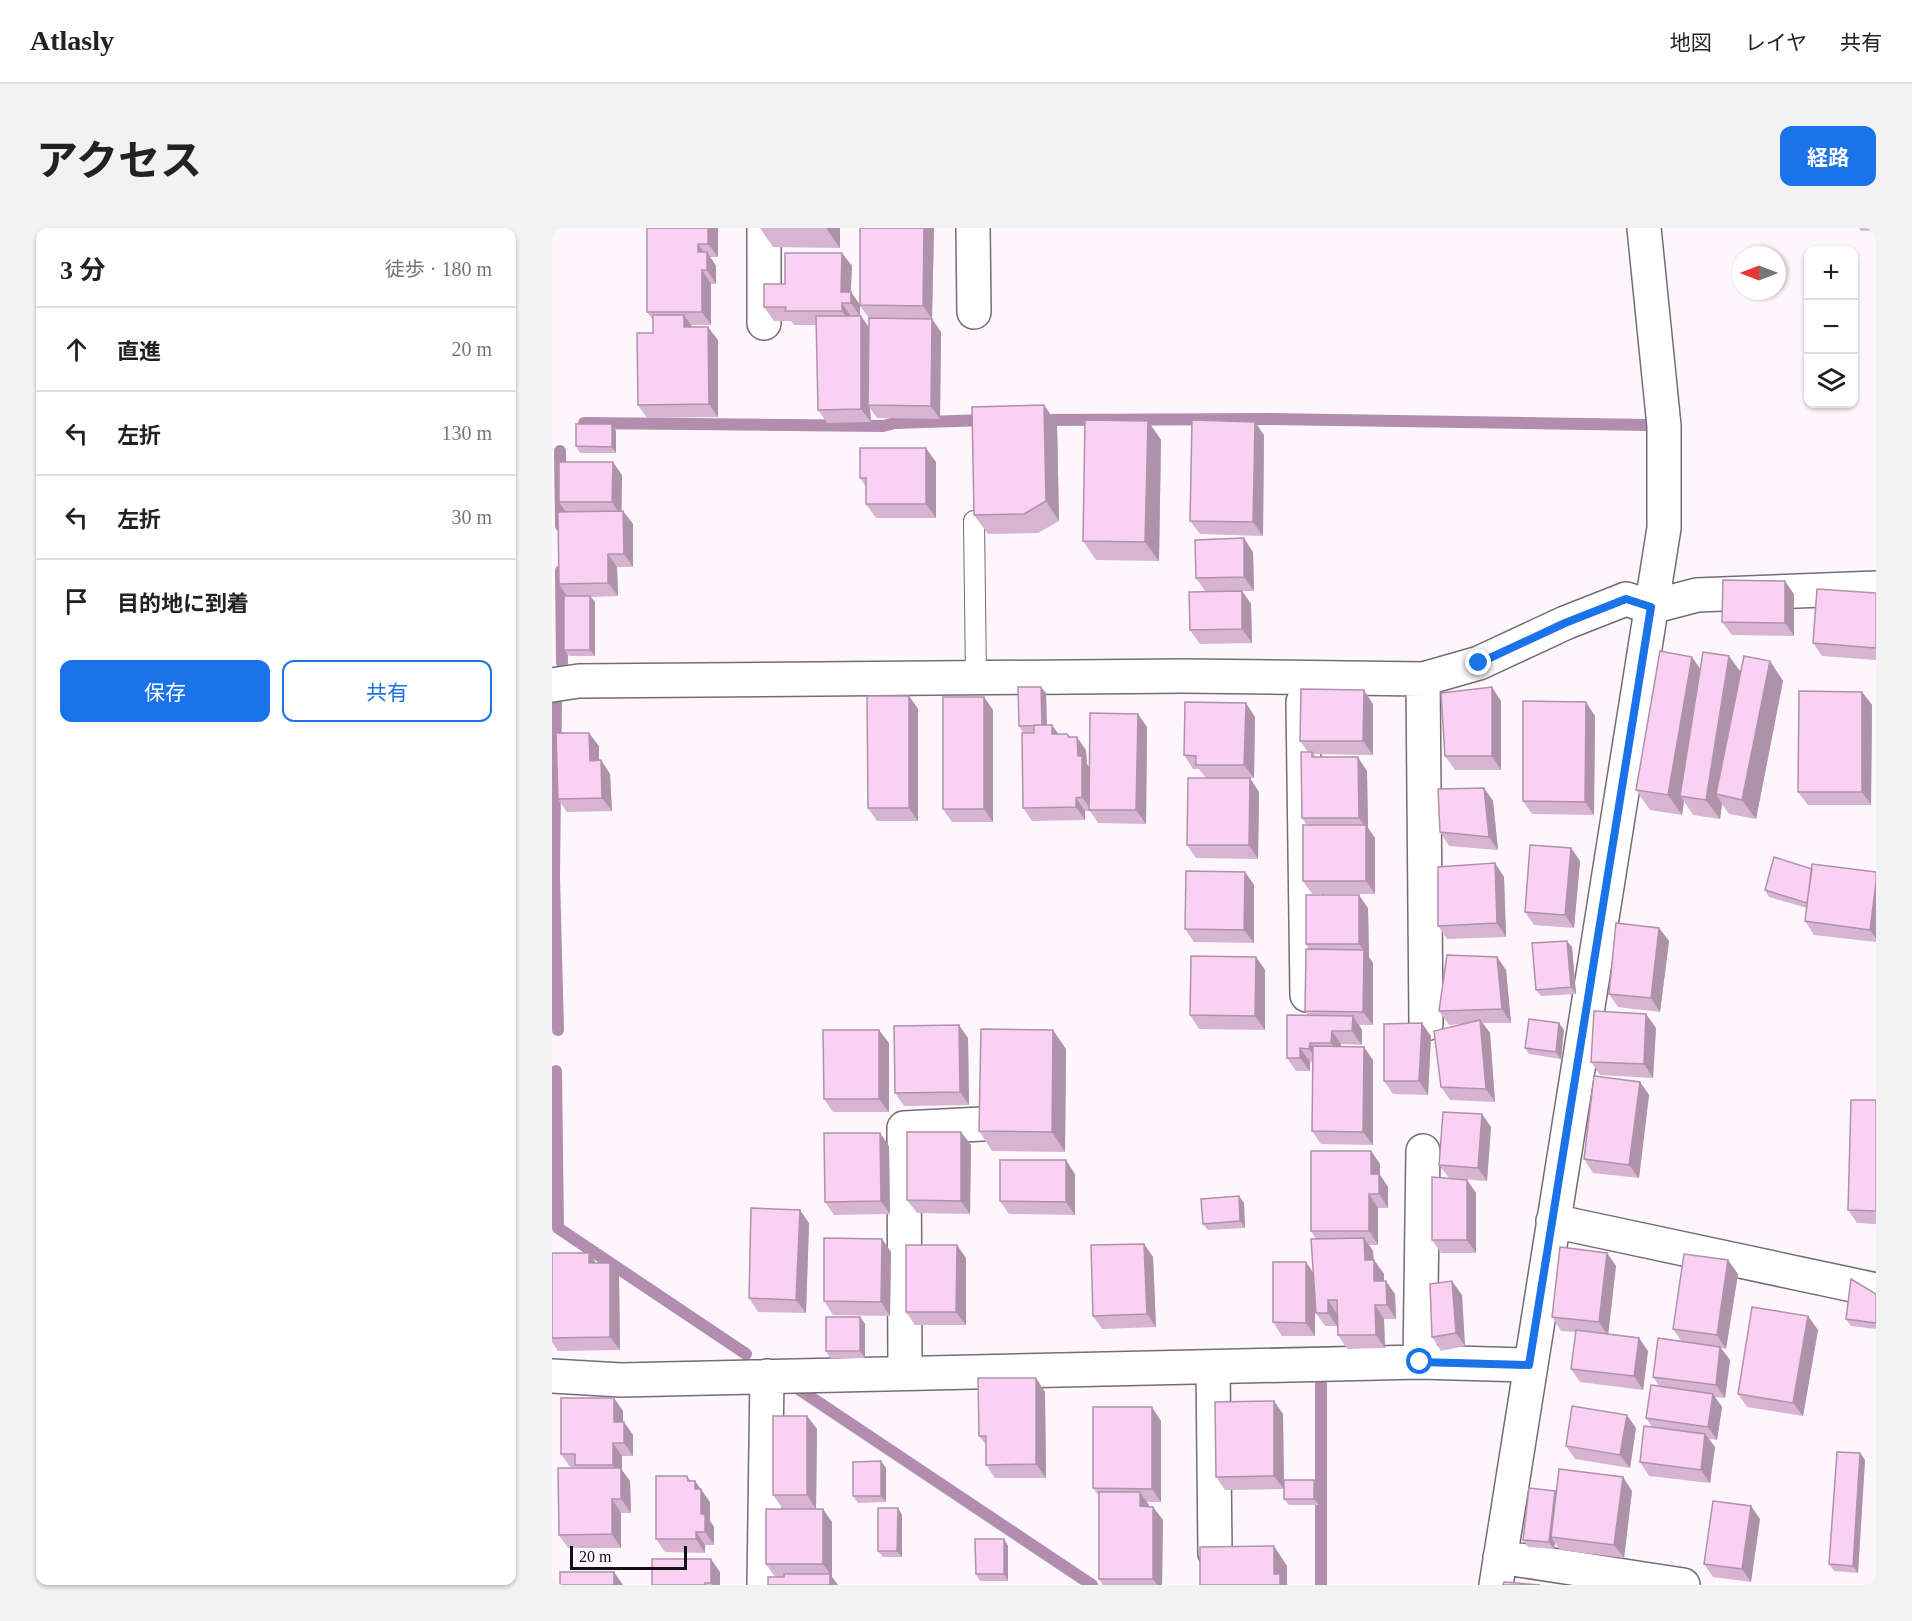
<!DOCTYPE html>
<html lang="ja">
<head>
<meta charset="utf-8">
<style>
  body { margin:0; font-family:"Times New Roman","Noto Sans JP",serif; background:#f2f2f2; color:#222 }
  .controls { position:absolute; right:18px; top:18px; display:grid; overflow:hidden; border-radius:12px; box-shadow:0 2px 4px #0004 }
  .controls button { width:54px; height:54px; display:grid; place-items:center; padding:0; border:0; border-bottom:2px solid #e0e0e0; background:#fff; color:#222; font:30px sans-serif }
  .compass { position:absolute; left:1180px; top:18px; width:54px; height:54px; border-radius:50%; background:#fff; box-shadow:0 2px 4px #0004; rotate:270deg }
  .scale { position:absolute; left:18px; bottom:15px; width:117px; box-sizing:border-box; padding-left:6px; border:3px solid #130f12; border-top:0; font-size:16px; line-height:21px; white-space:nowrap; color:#130f12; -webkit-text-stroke:4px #fef6fd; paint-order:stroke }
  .stop { position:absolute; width:18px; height:18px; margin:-14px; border:4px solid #1a73e8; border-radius:50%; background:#fff }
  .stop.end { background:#1a73e8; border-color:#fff; box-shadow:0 2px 6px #0008 }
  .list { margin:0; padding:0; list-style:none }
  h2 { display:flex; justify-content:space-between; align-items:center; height:78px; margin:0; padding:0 24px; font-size:26px }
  h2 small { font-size:20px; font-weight:400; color:#767676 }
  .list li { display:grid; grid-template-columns:39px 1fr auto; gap:18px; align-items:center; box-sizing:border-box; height:84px; padding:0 24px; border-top:2px solid #e0e0e0 }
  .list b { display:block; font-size:22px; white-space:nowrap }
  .list em { font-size:20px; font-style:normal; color:#767676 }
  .actions { display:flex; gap:12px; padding:18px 24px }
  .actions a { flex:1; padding:14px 0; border:2px solid #1a73e8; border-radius:12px; text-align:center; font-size:21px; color:#1a73e8 }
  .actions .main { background:#1a73e8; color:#fff }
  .icon { flex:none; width:33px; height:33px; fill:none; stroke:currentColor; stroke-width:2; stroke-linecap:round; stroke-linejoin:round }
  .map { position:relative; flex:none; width:1324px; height:1357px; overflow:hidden; border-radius:12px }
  header { display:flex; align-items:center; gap:36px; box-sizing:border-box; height:84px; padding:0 30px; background:#fff; border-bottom:2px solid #e0e0e0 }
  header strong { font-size:28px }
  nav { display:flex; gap:33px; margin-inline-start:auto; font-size:21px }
  .intro { display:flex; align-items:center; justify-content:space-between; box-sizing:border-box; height:144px; padding:0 36px }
  h1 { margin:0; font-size:42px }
  .button { padding:15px 27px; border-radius:12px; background:#1a73e8; color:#fff; font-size:21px; font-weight:700 }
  main { display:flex; gap:36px; padding:0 36px }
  aside { flex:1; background:#fff; border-radius:12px; box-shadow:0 2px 4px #0004 }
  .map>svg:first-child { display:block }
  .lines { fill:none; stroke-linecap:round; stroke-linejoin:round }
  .stream { stroke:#b38dad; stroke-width:12 }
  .lane-casing { stroke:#766c74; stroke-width:22 }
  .street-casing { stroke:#766c74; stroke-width:36 }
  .lane { stroke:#fff; stroke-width:20 }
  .street { stroke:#fff; stroke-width:33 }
  .wall { fill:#d7b4d1; fill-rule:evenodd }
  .shaded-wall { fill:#af92aa }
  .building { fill:#fad1f3; stroke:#af92aa; stroke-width:1.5 }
  .route { stroke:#1a73e8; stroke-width:8 }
</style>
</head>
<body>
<header>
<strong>Atlasly</strong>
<nav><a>地図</a><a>レイヤ</a><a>共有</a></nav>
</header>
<div class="intro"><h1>アクセス</h1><a class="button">経路</a></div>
<main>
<aside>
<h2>3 分<small>徒歩 · 180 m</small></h2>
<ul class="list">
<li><svg class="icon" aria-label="ahead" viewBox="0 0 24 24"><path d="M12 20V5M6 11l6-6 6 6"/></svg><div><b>直進</b></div><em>20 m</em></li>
<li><svg class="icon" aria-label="left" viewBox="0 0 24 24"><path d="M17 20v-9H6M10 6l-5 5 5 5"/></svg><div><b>左折</b></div><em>130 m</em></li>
<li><svg class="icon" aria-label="left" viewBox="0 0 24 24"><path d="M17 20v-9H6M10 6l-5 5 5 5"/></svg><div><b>左折</b></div><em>30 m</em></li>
<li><svg class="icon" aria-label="arrive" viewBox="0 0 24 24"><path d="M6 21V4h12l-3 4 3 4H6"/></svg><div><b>目的地に到着</b></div></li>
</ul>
<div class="actions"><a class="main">保存</a><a>共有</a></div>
</aside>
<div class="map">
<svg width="1324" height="1357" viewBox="0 0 1324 1357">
  <rect width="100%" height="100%" fill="#fef6fd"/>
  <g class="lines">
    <path class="stream" d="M488 192 719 191 1096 197
      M32 195 331 198 343 195 433 192
      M8 223 9 298
      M9 343 10 435
      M4 472 2 649 6 802
      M4 843 6 1000 194 1126
      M769 1156V1357
      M245 1160 540 1357"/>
    <defs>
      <path id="lane" d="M422 293 424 451"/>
      <path id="street" d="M421 0 422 84
        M212 95V0
        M871 451 874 796
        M0 457 27 453 632 448 871 451 927 435 1013 395 1074 371 1099 379 1145 367 1324 360
        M751 474 755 767
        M1001 993 1324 1062
        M868 1134 871 923
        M661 1139 663 1325
        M353 1145 352 900 430 896
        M0 1148 69 1152 868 1134 977 1137
        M948 1329 1131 1357
        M212 1357 215 1148
        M944 1357 1112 300V198L1092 0"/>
    </defs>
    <use href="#lane" class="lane-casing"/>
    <use href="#street" class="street-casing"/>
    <use href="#lane" class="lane"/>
    <use href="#street" class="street"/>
  </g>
  <path class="wall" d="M95 0H166V29H158L164 38V56H159V97H139L140 99 166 112V189L95 190 86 177 101 105V92L95 84Z
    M208 0H288V20L221 19Z
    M308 0H382L380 91 389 104 388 191 325 190 318 180 319 194 275 195 266 182 265 97H242L239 93H222L212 79 290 25 300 38 299 64 308 77ZM308 78 317 90V99L308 88Z
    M1307 0H1324V2L1309 3Z
    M492 177 505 196 507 293 486 305 436 306 422 287Z
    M596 193 609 212 607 333 544 332 531 313Z
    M60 196 64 203V225H28L24 218Z
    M712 207 711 308 648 306 638 293Z
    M384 234V290H324L314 276V259L308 250Z
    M70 247V283L81 296V339H65L66 368 39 369 43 374V428H17L12 422 15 368 7 356 14 284 7 274Z
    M701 324 702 363H690L699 376 700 415 648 416 638 402 653 363 644 350Z
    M1324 365V432L1270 428 1261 415Z
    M1242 366V408L1180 407 1170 394Z
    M1218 433 1231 453 1204 591 1177 586 1170 576 1168 591 1141 587 1132 573 1130 587 1098 582 1084 562 1148 441 1188 444Z
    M1310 464 1320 477 1319 577H1256L1246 564Z
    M494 465 495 497H500L506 506 518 509 534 522 535 536 537 539 595 499 594 596 546 595 538 583H533V592L480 593 471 580V505L467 498Z
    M357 468 366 481V593H325L316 580Z
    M432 469 441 482V594H400L391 581Z
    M949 473V542H903L893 528Z
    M821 476V527L762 526 764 529 815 543 816 600 823 610V666H760L751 653 755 597 750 590 756 524 748 513Z
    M1043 488 1042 587 980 586 971 573Z
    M703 489 702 550H654L647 541H641L632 527Z
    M47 518V532H49L58 546 60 583 15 584 6 571Z
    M932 560 941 573 946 622 897 618 888 604Z
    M707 564 706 631 644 630 635 617Z
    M1019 620 1028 633 1022 700 982 697 973 684Z
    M943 635 952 649 954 709 895 711 886 698Z
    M1260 641 1324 644V714L1262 707 1253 693 1255 680 1217 669 1213 662Z
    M693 644 702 657V715L642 714 633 701Z
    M816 680 817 729 821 735V797H807L810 802V817L789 816V819L821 832V917L769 916 760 903 761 834H758V843H744L735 830 756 788 753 783 757 721 754 716Z
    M1107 700 1117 713 1108 784 1066 779 1057 766Z
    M1020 719 1024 766 989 768 984 762Z
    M704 729 713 742V802L647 801 638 787Z
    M945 729 954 742 959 795H931L938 805 943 874 898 872 889 859 909 796 897 797 887 783Z
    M1094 786 1104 800 1101 850 1048 847 1039 834Z
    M1012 802 1009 831 977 826 973 820Z
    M879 808 876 867 841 866 832 853Z
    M416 810 417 877 352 878 343 865Z
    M337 815V884H281L272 871Z
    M514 821 513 924 440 923 427 903Z
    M1088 854 1097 867 1087 950 1041 945 1032 931Z
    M1324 872V996L1305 995 1296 982Z
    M939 899 935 953 897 950 887 937Z
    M409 904 419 917 418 986 365 985 355 972Z
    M337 918 338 986 282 987 273 974Z
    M819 923 828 936V947L836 959V980H826V1017H817L821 1023 822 1032 832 1046V1053L843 1066 844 1091H832L833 1120 795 1121 786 1107V1086L785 1098H773L764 1085 763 1077V1108H730L721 1094 761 1044 764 1011 759 1003Z
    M523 946V987L457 986 448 973Z
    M915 952 924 965V1025H889L880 1012Z
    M687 968 692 975 693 1000 656 1002 651 996Z
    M257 995 254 1085 206 1084 197 1070Z
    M330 1011 339 1024 338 1088 281 1087 272 1073Z
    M592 1016 601 1029 604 1099 550 1101 541 1088Z
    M0 1025H37L44 1035 67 1048 68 1122 6 1123 0 1114Z
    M1055 1025 1064 1038 1056 1106 1087 1110 1096 1123 1091 1162 1028 1154 1019 1141 1024 1104 1009 1103 1000 1089Z
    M414 1030V1097H363L354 1084Z
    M1186 1046 1174 1121 1169 1120 1178 1132 1173 1170 1163 1169 1170 1179 1165 1212 1157 1211 1163 1219 1158 1255 1097 1248 1088 1234 1100 1199 1094 1190 1107 1158 1101 1149 1130 1114 1121 1101Z
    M1324 1066V1101L1299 1098 1294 1091Z
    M910 1067 913 1118 889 1123 880 1109Z
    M1256 1088 1266 1102 1251 1188 1195 1179 1186 1166Z
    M308 1089 313 1096V1130H278L274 1123Z
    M484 1150 493 1164 494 1250H443L434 1237V1217L427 1208Z
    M722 1173 731 1186 732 1261 673 1262 664 1249Z
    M71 1183V1194L81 1207V1228H70V1242L78 1253 79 1285H69V1320H16L7 1307 25 1240 24 1239H18L9 1226Z
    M255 1188 265 1201 264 1281H231L221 1267Z
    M609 1193V1274H594L597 1278 601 1279 611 1292 610 1357H551L547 1351V1268L541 1260Z
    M1084 1200 1078 1240 1023 1231 1014 1218Z
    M1308 1225 1313 1232 1306 1345 1282 1343 1277 1336Z
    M334 1240V1274L306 1275 301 1268Z
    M762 1252 767 1258V1277H737L732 1271Z
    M139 1253H143L158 1274V1293L162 1299V1317H153V1325L113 1324 104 1311Z
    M1003 1263 1004 1264 1080 1263 1072 1330 1008 1322 1003 1315 1002 1321 976 1319 971 1312Z
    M346 1280 350 1287V1329H331L326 1323Z
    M1208 1291 1199 1354 1161 1349 1152 1336Z
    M280 1294V1349L286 1357H216L223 1349 214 1336Z
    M452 1311 456 1318V1353H428L424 1346Z
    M168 1344V1357H100Z"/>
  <path class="shaded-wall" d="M156 0H166V29L156 16Z
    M274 0H288V20Z
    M372 0H382L380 91 389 104 388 191 379 178 380 91 371 78Z
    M146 16 155 29V24L164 38V56L155 42 146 24Z
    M290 25 300 38 298 75 289 64Z
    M150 42 159 56V97L150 84Z
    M299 64 308 77V88L299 75Z
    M290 75 299 88V96L290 83Z
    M132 87 141 100 132 99Z
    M309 88 318 101 316 177 318 180 319 194 309 181Z
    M156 99 166 112V189L157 176Z
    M492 177 505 196 507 293 494 273Z
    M596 193 609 212 607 333 593 314Z
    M703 194 712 207 711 308 701 294Z
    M60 196 64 203V225L60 219Z
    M374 220 384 234V290L374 276Z
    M61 234 70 247 69 288 60 274Z
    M71 283 81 296V339L72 326Z
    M692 310 701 324 702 363 692 349Z
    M56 326 65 339 66 368 56 355Z
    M1233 353 1242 366V408L1233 395Z
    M690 363 699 376 700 415 690 401Z
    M38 368 43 374V428L38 422Z
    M1177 428 1191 447 1164 566 1170 576 1168 591 1154 572Z
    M1140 429 1153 448 1128 568 1132 573 1130 587 1116 567Z
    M1218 433 1231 453 1204 591 1190 572Z
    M489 459 494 465 495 505 490 498Z
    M940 459 949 473V542L940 528Z
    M812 462 821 476V527L811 513Z
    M1310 464 1320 477 1319 577 1310 564Z
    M357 468 366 481V593L357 580Z
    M432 469 441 482V594L432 581Z
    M1034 474 1043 488 1042 587 1033 574Z
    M694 475 703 489 702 550 692 537Z
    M586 486 595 499 594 596 584 582Z
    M500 497 509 510 500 506Z
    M37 505 47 518V546L38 533Z
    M515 506 525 519V509L534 522 535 536 539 542 540 583 530 569 526 528Z
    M806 529 815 543 816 600 823 610V666L814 653V600L807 590Z
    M49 532 58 546 60 583 50 570Z
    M698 550 707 564 706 631 697 617Z
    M932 560 941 573 946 622 937 609Z
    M524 570 533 583V592L524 579Z
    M1019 620 1028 633 1022 700 1013 687Z
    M943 635 952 649 954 709 945 695Z
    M693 644 702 657V715L692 702Z
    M1324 654V710L1318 702Z
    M807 667 816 680 817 729 821 735V797L811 784 812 722 807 716Z
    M1107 700 1117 713 1108 784 1099 770Z
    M1015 713 1020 719 1024 766 1019 759Z
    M704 729 713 742V802L703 788Z
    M945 729 954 742 959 795 950 781Z
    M1094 786 1104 800 1101 850 1092 836Z
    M801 788 810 802V817L800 803Z
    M928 792 938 805 943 874 934 861Z
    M870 795 879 808 876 867 867 853Z
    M1007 795 1012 802 1009 831 1004 824Z
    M407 797 416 810 417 877 408 864Z
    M327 802 337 815V884L327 871Z
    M501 802 514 821 513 924 500 904Z
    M780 803 789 816 788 828 779 815Z
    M758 815 767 828V834L757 821Z
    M812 819 821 832V917L811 904Z
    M748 820 758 834V843L748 830Z
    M1088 854 1097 867 1087 950 1077 937Z
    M930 886 939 899 935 953 926 940Z
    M409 904 419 917 418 986 409 973Z
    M328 905 337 918 338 986 329 973Z
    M819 923 828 936V947L836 959V980L827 966 819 946Z
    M514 932 523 946V987L514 974Z
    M915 952 924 965V1025L915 1012Z
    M817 966 826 980V1017L817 1003Z
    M687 968 692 975 693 1000 688 993Z
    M248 982 257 995 254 1085 244 1072Z
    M812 1010 821 1023 822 1046 813 1032Z
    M330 1011 339 1024 338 1088 329 1074Z
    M592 1016 601 1029 604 1099 595 1086Z
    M405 1017 414 1030V1097L404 1084Z
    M37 1025 46 1038 37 1035Z
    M1055 1025 1064 1038 1056 1108 1047 1094Z
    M822 1032 832 1046V1067L822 1053Z
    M1176 1032 1186 1046 1174 1121 1165 1107Z
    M754 1034 763 1047V1108L754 1095Z
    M58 1035 67 1048 68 1122 58 1109Z
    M834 1053 843 1066 844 1091 835 1077Z
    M900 1053 910 1067 913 1118 904 1105Z
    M776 1072 785 1086V1098L776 1085Z
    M823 1077 832 1091 833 1120 824 1107Z
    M1256 1088 1266 1102 1251 1188 1241 1175Z
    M308 1089 313 1096V1130L308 1123Z
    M1087 1110 1096 1123 1091 1162 1082 1148Z
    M1168 1119 1178 1132 1173 1170 1164 1157Z
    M484 1150 493 1164 494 1250 484 1236Z
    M1161 1166 1170 1179 1165 1212 1156 1199Z
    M62 1170 71 1183V1207L62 1194Z
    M722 1173 731 1186 732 1261 722 1248Z
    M600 1179 609 1193V1274L600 1261Z
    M1075 1187 1084 1200 1078 1240 1068 1227Z
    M255 1188 265 1201 264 1281 255 1267Z
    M72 1194 81 1207V1228L72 1215Z
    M1153 1206 1163 1219 1158 1255 1149 1242Z
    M61 1215 70 1228V1242L78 1253 79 1285 69 1271V1249L61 1237Z
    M1308 1225 1313 1232 1306 1345 1301 1338Z
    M329 1233 334 1240V1274L329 1268Z
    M135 1248 143 1259V1253L158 1274V1293L162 1299V1317L153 1304 149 1286Z
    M1071 1249 1080 1263 1072 1330 1062 1317Z
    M762 1252 767 1258V1277L762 1271Z
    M1003 1263 1008 1270 999 1309 1003 1315 1002 1321 997 1314Z
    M588 1264 597 1277V1291L588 1278Z
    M60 1271 69 1285V1320L60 1306Z
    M1199 1278 1208 1291 1199 1354 1190 1341Z
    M601 1279 611 1292 610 1357H605L601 1351Z
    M346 1280 350 1287V1329L345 1323Z
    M271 1281 280 1294V1349L286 1357H278V1346L271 1336Z
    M144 1304 153 1317V1325L144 1311Z
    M452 1311 456 1318V1353L452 1346Z
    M722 1318 735 1338V1356L736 1357H728L722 1346Z
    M159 1331 168 1344V1357H161L159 1355Z
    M62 1344 71 1357H62Z"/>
  <path class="building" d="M95 0H156V16H146V24H155V42H150V84H95Z
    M308 0H372L371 78 308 77Z
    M233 25H290L289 64H299V75H290V83H233L234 79H212V56H233Z
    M101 87H132V99H156L157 176 86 177 85 105H101Z
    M264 88H309V181L266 182Z
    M317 90 380 91 379 178 316 177Z
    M492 177 494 273 472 286 422 287 420 179Z
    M533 192 596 193 593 314 531 313Z
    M640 192 703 194 701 294 638 293Z
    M24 196H60V219L24 218Z
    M308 220H374V276H314V250H308Z
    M7 234H61L60 274H7Z
    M71 283 72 326H56V355L7 356 6 284Z
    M692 310V349L644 350 643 312Z
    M1171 352 1233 353V395L1170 394Z
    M1265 361 1324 365V420L1261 415Z
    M690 363V401L638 402 637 364Z
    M12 368H38V422H12Z
    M1108 423 1140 429 1116 567 1084 562Z
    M1151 424 1177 428 1154 572 1128 568Z
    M1192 428 1218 433 1190 572 1164 566Z
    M466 459H489L490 497 467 498Z
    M940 459V528H893L889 465Z
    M749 461 812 462 811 513H748Z
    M1247 463 1310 464V564H1246Z
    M315 468H357V580H316Z
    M391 469H432V581H391Z
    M971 473 1034 474 1033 574 971 573Z
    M633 474 694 475 692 537H644V528L632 527Z
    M538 485 586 486 584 582H537Z
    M482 497H500V506H515L517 509H525L526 528H530V569L524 570V579L471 580 470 505H482Z
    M4 505H37L38 533 49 532 50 570 6 571Z
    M749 524H760V529H806L807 590H750Z
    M636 550H698L697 617H635Z
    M932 560 937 609 888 604 886 561Z
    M751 597H814V653H751Z
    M978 617 1019 620 1013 687 973 684Z
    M1222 629 1260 641 1255 675 1213 662Z
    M943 635 945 695 886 698V639Z
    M1260 636 1324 644V654L1318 702 1253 693Z
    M634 643 693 644 692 702 633 701Z
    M754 667H807V716H754Z
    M1064 695 1107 700 1099 770 1057 766Z
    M1015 713 1019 759 984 762 980 715Z
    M754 721 812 722 811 784 753 783Z
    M895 727 945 729 950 781 887 783Z
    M639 728 704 729 703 788 638 787Z
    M1042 783 1094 786 1092 836 1039 834Z
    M735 787 801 788 800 803H780L779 815H758L757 821 748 820V830H735Z
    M977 791 1007 795 1004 824 973 820Z
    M928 792 934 861 889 859 882 803Z
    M870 795 867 853H832V796Z
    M407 797 408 864 343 865 342 798Z
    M429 801 501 802 500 904 427 903Z
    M271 802H327V871H272Z
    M761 818 812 819 811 904 760 903Z
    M1042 848 1088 854 1077 937 1032 931Z
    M1299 872H1324V983L1296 982Z
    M891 884 930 886 926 940 887 937Z
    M355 904H409V973L355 972Z
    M272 905H328L329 973 273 974Z
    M759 923H819V946H827V966H817V1003H759Z
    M448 932H514V974L448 973Z
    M880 949 915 952V1012H880Z
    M687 968 688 993 651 996 649 971Z
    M199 980 248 982 244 1072 197 1070Z
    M272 1010 330 1011 329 1074 272 1073Z
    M812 1010 813 1032H822V1053H834L835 1077H823L824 1107H786L785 1072H776V1085H764L759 1011Z
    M592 1016 595 1086 541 1088 539 1017Z
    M354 1017H405L404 1084H354Z
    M1008 1019 1055 1025 1047 1094 1000 1089Z
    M0 1025H37V1035H58V1109L0 1110Z
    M1132 1026 1176 1032 1165 1107 1121 1101Z
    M721 1034H754V1095L721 1094Z
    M1299 1051 1324 1066V1095L1294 1091Z
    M900 1053 904 1105 880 1109 878 1056Z
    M1200 1079 1256 1088 1241 1175 1186 1166Z
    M274 1089H308V1123H274Z
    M1024 1102 1087 1110 1082 1148 1019 1141Z
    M1106 1110 1168 1119 1164 1157 1101 1149Z
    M426 1150H484V1236L434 1237V1208H427Z
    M1099 1157 1161 1166 1156 1199 1094 1190Z
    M9 1170H62V1194H72V1215H61V1237H23V1226H9Z
    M722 1173V1248L664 1249 663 1174Z
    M1020 1178 1075 1187 1068 1227 1014 1218Z
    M541 1179H600V1261L541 1260Z
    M221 1188H255V1267H221Z
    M1092 1198 1153 1206 1149 1242 1088 1234Z
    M1285 1224 1308 1225 1301 1338 1277 1336Z
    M329 1233V1268H301V1234Z
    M6 1240H69V1271H60V1306L7 1307Z
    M1007 1241 1071 1249 1062 1317 999 1309Z
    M104 1248H135L136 1253H143V1261H149V1286H153V1304H144V1311H104Z
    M732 1252H762V1271H732Z
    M977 1260 1003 1263 997 1314 971 1312Z
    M547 1264H588V1278L601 1279V1351H547Z
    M1161 1273 1199 1278 1190 1341 1152 1336Z
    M326 1280H346L345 1323H326Z
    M214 1281H271V1336H214Z
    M423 1311H452V1346H424Z
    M722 1318V1346H728V1357H648V1319Z
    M100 1331H159V1355H153V1357H100Z
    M8 1344H62V1357H8Z
    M232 1346H278V1357H216V1349H232Z
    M952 1354 988 1357H951Z"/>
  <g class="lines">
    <path class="route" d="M868 1134 977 1137 1099 379 1074 371 1013 395 927 435"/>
  </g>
</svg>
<div class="controls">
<button>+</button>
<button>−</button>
<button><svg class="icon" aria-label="layers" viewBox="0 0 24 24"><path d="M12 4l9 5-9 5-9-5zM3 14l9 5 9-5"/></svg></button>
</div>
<svg class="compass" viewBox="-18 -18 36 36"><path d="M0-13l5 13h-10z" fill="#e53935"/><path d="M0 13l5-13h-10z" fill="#767676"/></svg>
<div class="scale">20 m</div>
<div class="stop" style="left:868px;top:1134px"></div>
<div class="stop end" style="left:927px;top:435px"></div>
</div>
</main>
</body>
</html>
